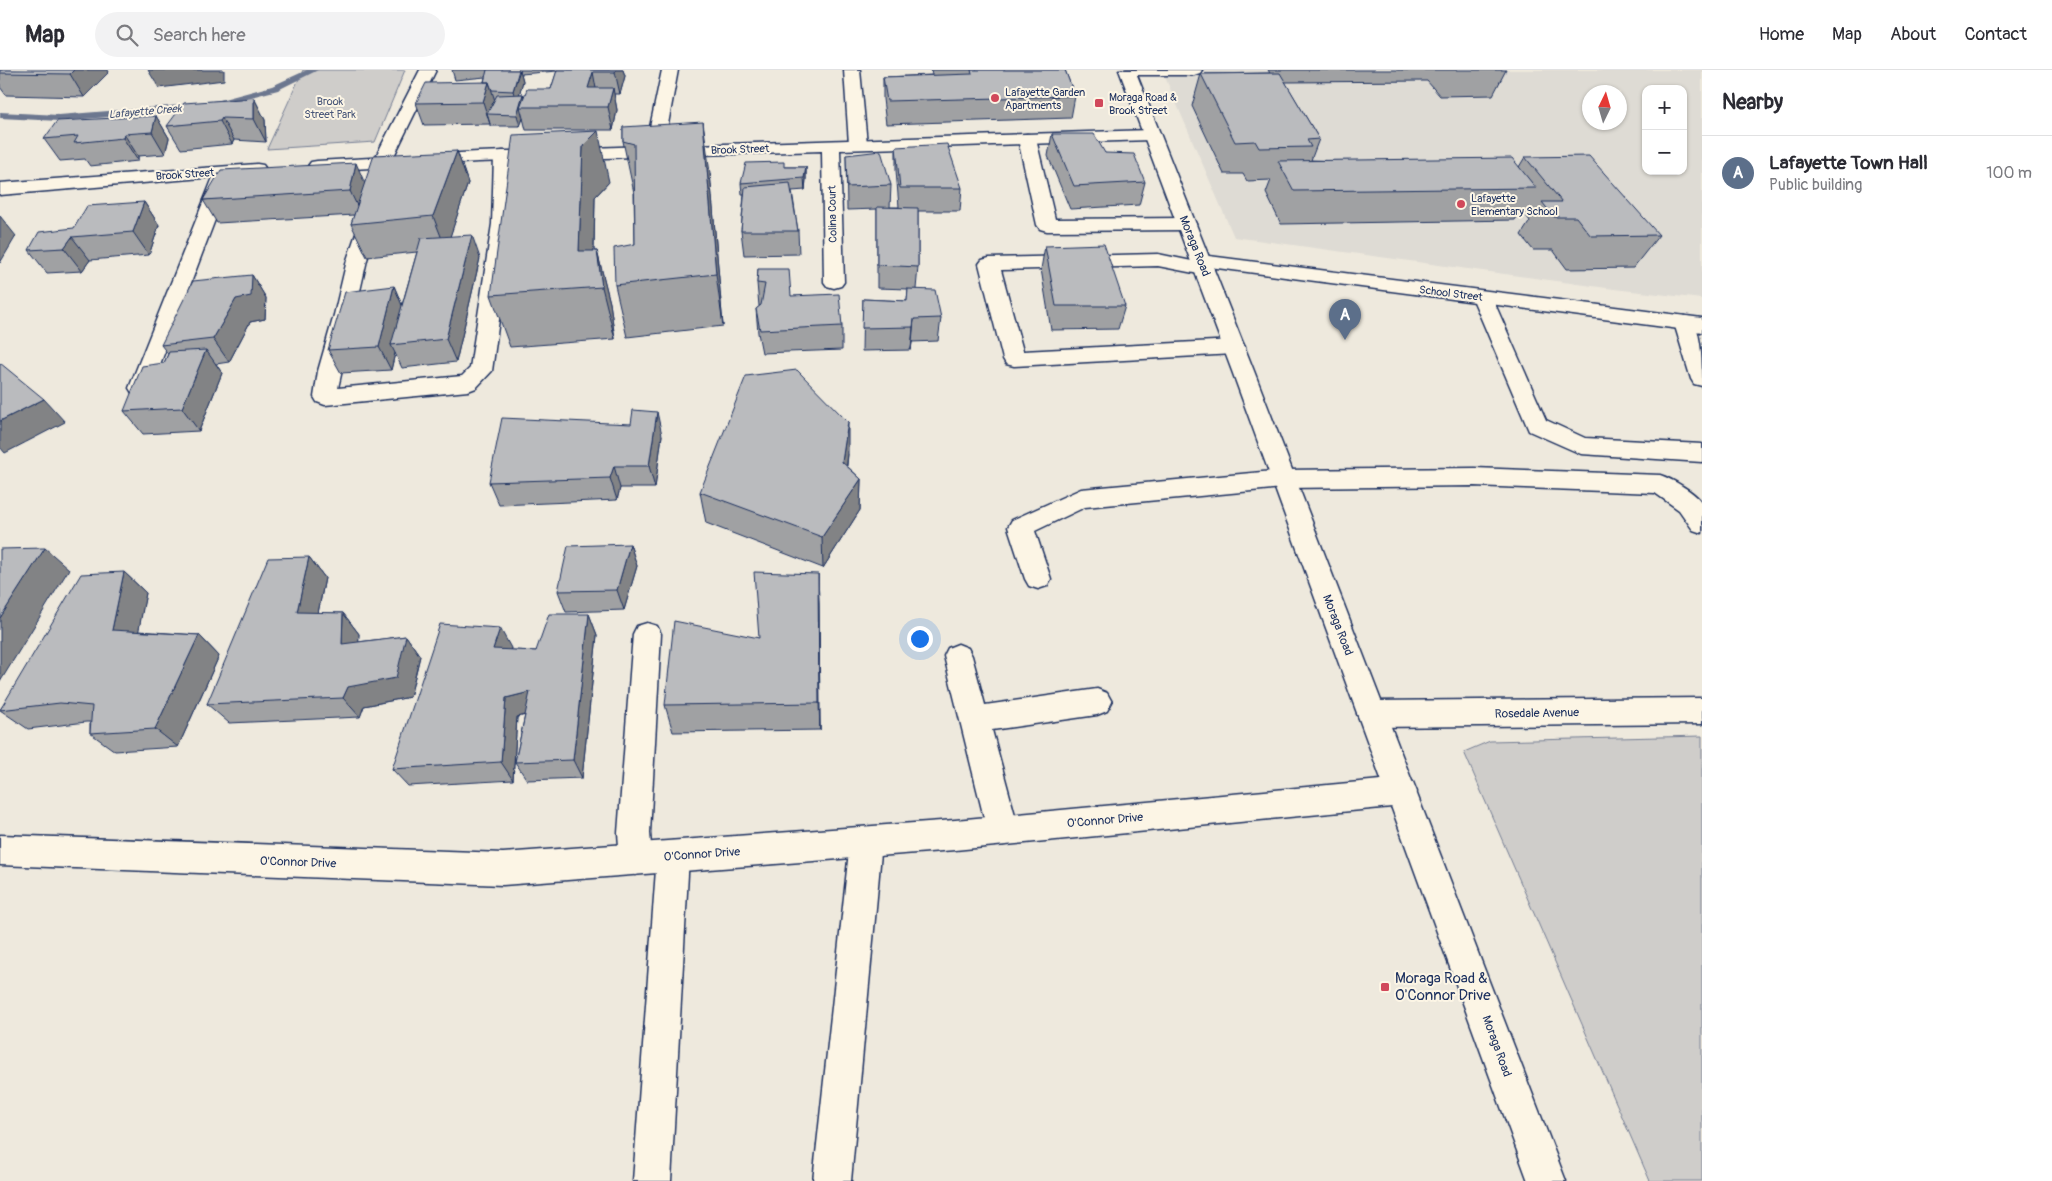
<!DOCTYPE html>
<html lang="en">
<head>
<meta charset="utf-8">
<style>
  body { margin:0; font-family:Pangolin,sans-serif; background:#f2f2f3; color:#2b2b33 }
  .controls { position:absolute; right:15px; top:15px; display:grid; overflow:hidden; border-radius:10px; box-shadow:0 1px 4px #0004 }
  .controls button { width:45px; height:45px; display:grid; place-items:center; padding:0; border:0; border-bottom:1px solid #e1e1e2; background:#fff; color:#2b2b33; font:25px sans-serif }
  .compass { position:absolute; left:1582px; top:15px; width:45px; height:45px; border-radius:50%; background:#fff; box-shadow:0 1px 4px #0004; rotate:5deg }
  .you { position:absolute; left:919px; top:568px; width:18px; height:18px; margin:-12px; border:4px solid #fff; border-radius:50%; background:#1a73e8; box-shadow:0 0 0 8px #1a73e833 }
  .badge { display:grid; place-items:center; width:32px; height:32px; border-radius:50%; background:#7c3aed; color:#fff; font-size:16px; font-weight:700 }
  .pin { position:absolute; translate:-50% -41px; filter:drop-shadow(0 1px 2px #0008) }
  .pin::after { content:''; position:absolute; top:26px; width:18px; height:15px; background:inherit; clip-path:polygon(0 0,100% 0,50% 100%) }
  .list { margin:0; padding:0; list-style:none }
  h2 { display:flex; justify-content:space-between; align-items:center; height:65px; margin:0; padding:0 20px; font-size:21px }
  h2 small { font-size:16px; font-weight:400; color:#7c7c81 }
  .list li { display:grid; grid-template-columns:32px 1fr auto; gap:15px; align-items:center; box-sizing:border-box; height:75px; padding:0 20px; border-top:1px solid #e1e1e2 }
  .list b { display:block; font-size:19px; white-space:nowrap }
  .list p { margin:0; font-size:16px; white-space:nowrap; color:#7c7c81 }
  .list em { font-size:16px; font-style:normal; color:#7c7c81 }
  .icon { flex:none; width:28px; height:28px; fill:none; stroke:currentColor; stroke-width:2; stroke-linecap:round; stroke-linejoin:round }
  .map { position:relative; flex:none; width:1702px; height:1111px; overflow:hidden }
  header { display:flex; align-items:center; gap:30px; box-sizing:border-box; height:70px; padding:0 25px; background:#fff; border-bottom:1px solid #e1e1e2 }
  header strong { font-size:24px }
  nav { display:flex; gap:28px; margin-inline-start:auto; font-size:18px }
  .search { width:350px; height:45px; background:#f2f2f3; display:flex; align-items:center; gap:12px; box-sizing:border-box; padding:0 18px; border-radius:28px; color:#7c7c81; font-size:19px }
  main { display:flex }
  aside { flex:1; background:#fff }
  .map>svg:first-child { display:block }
  .built { fill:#dedbd4; fill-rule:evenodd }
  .green { fill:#cfcdca; stroke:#757e94 }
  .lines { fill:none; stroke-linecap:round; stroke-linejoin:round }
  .stream { fill:#6c778f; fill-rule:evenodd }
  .lane-casing { stroke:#1b2f5e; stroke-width:3 }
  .street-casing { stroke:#1b2f5e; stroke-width:3 }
  .secondary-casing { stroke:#1b2f5e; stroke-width:3 }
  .lane { fill:#fcf5e5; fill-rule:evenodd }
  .street { fill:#fcf5e5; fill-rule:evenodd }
  .secondary { fill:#fcf5e5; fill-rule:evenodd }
  .wall { fill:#a0a1a3; stroke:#1b2f5e; fill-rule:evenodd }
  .shaded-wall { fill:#828385; stroke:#1b2f5e }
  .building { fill:#babbbe; stroke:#1b2f5e }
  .poi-dot { fill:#d1495b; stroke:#fcf5e5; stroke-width:2 }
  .labels { text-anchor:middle; stroke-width:4; stroke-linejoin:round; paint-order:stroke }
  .far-poi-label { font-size:11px; fill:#1b2f5e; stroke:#fcf5e5; text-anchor:start }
  .far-park-label { font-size:11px; fill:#485679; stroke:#fcf5e5 }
  .far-water-label { font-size:11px; font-style:italic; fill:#445376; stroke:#fcf5e5 }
  .far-street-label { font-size:11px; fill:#1b2f5e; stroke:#fcf5e5 }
  .street-label { font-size:12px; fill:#1b2f5e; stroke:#fcf5e5 }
  .near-poi-label { font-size:15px; fill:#1b2f5e; stroke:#fcf5e5; text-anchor:start }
</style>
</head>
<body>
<header>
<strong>Map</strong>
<div class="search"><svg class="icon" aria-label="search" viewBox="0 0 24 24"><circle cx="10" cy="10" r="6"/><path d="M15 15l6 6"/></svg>Search here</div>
<nav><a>Home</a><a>Map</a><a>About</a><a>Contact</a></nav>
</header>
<main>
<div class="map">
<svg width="1702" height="1111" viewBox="0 0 1702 1111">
  <rect width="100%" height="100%" fill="#eee9dd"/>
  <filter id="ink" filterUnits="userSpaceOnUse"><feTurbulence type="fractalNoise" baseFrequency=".02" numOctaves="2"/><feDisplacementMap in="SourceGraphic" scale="10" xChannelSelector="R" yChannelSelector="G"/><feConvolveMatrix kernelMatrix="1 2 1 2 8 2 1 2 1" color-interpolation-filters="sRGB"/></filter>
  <g filter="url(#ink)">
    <path class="built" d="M1162 0H1702V229L1614 219 1234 167ZM1646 19H1683V101H1646ZM1590 22H1620V52H1590Z"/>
    <path class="green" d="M303 0H405L375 72 267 79Z
      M1702 666V1111H1650L1464 682 1490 671Z"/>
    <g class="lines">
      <path class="stream" d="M307 0H318L278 20 220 35 170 42 59 51 0 48V42L59 45 170 36 220 30 272 16Z"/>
      <defs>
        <path id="lane" d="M420 0H436L391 92 382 140 367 190 338 318 462 306 470 298 492 154 494 86 497 82 503 81 509 82 512 86V154L492 301 476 318 468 321 325 335 317 332 314 327 318 301 334 245 347 190 364 140 373 92Z
          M844 0H860L867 74 864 78 858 79 852 78 849 74Z
          M1126 0H1202L1200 3 1194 5H1134L1128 3Z
          M1027 64 1033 65 1036 69 1055 149 1186 148 1193 150 1196 154 1193 158 1186 160 1047 161 1040 159 1037 155 1018 69 1021 65Z
          M223 100 229 101 232 105 151 318 148 323 140 326 132 323 129 318 214 105 217 101Z
          M1158 184 1211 195 1214 199 1211 203 1204 205 1158 196 1001 200 1023 281 1234 270 1242 272 1245 277 1242 282 1234 284 1014 296 1006 294 1003 289 979 194 982 190 989 188Z
          M1482 221 1489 222 1492 227 1546 350 1585 368 1702 374V392L1581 384 1529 361 1472 227 1475 222Z
          M1685 246 1693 248C1702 268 1702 294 1702 316L1694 314 1691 309 1674 253 1677 248Z
          M1474 398 1660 405C1670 408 1699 424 1702 434 1702 442 1702 454 1702 463L1693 460 1679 440 1655 423 1474 416 1283 418 1085 437 1035 461 1051 509 1047 516 1038 519 1029 516 1025 509 1008 457 1012 450 1081 419 1283 400Z
          M647 553 657 556 661 564 650 763 652 789 647 800 636 805 625 800 620 789 618 763 633 564 637 556Z
          M958 574 968 578 972 586 985 635 1097 619 1107 623 1112 632 1107 641 1097 645 992 660 1019 760 1014 771 1003 775 992 771 987 760 944 586 948 578Z
          M866 757 877 761 882 772 851 1111H813L850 772 855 761Z
          M673 771 684 775 689 786 671 1111H633L657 786 662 775Z"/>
        <path id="street" d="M662 0H678L664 76 1150 60 1156 61 1159 65 1156 69 1150 70 840 80 844 212 841 216 834 218 827 216 824 212 822 81 478 92 317 101 311 100 308 96 311 92 317 91 478 82 646 76Z
          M257 94 263 95 266 99 263 103 0 125V113Z
          M1201 185 1702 248V262L1194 195 1191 191 1194 187Z
          M1702 628V654L1372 657 1362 653 1357 644 1362 635 1372 631Z
          M1402 708 1413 712 1417 722 1413 732 1402 736 955 780 503 815 0 795V765L503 783 955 750Z"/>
        <path id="secondary" d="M1119 0H1135L1254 301 1566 1111H1528L1232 301Z"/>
      </defs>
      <use href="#lane" class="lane-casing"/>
      <use href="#street" class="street-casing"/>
      <use href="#secondary" class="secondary-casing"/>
      <use href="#lane" class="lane"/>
      <use href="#street" class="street"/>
      <use href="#secondary" class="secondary"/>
    </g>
    <path class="wall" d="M0 0 109 2 84 27 6 25 0 17Z
      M452 0H623L625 6 620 24H614L617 40 613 60H526L523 48 520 56H490V54L424 55 416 33 484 12 485 7 455 10ZM557 1 551 19 524 26 523 24H519L523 11 521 4Z
      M931 0H1065L1075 26 1071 48 886 54 883 29V7L932 5Z
      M1268 0H1506L1493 25 1440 26 1427 11 1285 12 1319 69 1311 90 1519 97 1525 87 1659 165 1633 198 1567 199 1553 180H1533L1521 165 1530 151 1522 140 1515 150 1281 154 1266 123 1271 110 1247 111 1243 104H1224L1192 36 1201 4 1270 3Z
      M254 28 265 50 266 72 234 70 232 74 181 79 167 56Z
      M156 46 169 68 165 84 138 86V91L90 96 85 89 60 91 44 69Z
      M623 57 710 103 723 256 627 267 615 215 635 174 634 123 623 71Z
      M1052 64 1105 83 1145 112 1139 135 1070 139 1048 86Z
      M896 77 962 118 960 141H918V197L916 219 941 248 938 271 912 272 911 280 862 281 863 229 907 231 908 219 877 218V139L847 140 846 85 891 115 890 137H899L896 100Z
      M457 81 468 113 450 166 480 188 456 292 402 298 395 283 391 300 341 303 328 280 394 216 402 235 417 182 367 187 351 154 354 145 217 153 203 130 365 114Z
      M785 97H806V109L805 120 792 121 798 161 799 184 744 185 741 161 744 124H742L741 113Z
      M609 112 595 127 594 181H597L610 233 615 269 510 277 491 225Z
      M144 132 159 155 149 185 90 190 82 201 47 203 29 180Z
      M1045 176 1125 236 1118 259 1051 260 1041 199Z
      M758 199 791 226 842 256V280L762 283 758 263 756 239 760 236H759L757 213Z
      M252 205 266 228 265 249 250 252 229 292 216 294 222 303 199 361 143 364 124 341 164 293 168 284 161 275Z
      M662 365 655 418H620L617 430 499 435 489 412Z
      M848 384 847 396 861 409 860 440 823 498 706 453 700 422Z
      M630 474 637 496 624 540 566 542 558 521Z
      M309 487 325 508 318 543H343L359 564 358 572 406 566 420 586 410 627 364 636 360 647 229 653 207 634Z
      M124 502 146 523 138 561 199 565 219 586 178 677 115 681 90 663V652H86L28 659 0 640V639Z
      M818 504 819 534 820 660 673 662 665 635 759 568Z
      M589 544 597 565 582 708 527 710 515 692 525 645 517 647 513 710 408 716 392 699 511 578 510 580 536 581Z"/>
    <path class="shaded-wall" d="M74 0H108L109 2 84 27 70 4Z
      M148 0H224V10L159 18Z
      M520 0 523 11 517 33 513 21Z
      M616 0H623L625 6 620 24 615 2Z
      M593 2 597 24 588 18Z
      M489 12 496 34 487 44 490 54 483 32Z
      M613 18 617 40 613 60 608 37Z
      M523 24 527 35 520 37 523 48 520 56 517 45Z
      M254 28 265 50 266 72 254 49Z
      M156 46 169 68 165 84 152 62Z
      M222 48 234 70 232 74 220 51Z
      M703 52 710 103 723 256 716 204Z
      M598 61 609 112 595 127 593 218 579 181 583 76Z
      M124 64 138 86V91L123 68Z
      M457 81 468 113 446 179 433 146Z
      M356 93 366 116 361 144 350 121Z
      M806 97V109L805 120 804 108Z
      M144 132 159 155 149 185 133 162Z
      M0 146 16 166 0 193Z
      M472 165 480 188 456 292 446 269Z
      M72 167 90 190 82 201 64 178Z
      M597 181 610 233 615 269 602 217Z
      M252 205 266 228 265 249 250 252 229 292 213 269 236 229Z
      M394 216 404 240 391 275 395 283 391 300 379 277Z
      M914 249 912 272 911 280 913 257Z
      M206 280 222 303 199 361 182 338Z
      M44 329 65 352 5 383 0 377V351Z
      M657 342 662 365 655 418 649 396Z
      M848 352V384L843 424 842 392Z
      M614 396 620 418 617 430 610 408Z
      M861 409 860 440 823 498 822 467Z
      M630 474 637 496 624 540 617 520Z
      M45 478 69 499 0 612V548Z
      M309 487 325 508 314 563 297 542Z
      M124 502 146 523 135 580 112 560Z
      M818 504 819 534 820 660 819 633Z
      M343 543 359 564 358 594 342 574Z
      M589 544 597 565 582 708 573 690Z
      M500 558 511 578 504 599 493 579Z
      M199 565 219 586 178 677 155 659Z
      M406 566 420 586 410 627 364 636 360 647 343 628 348 617Z
      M530 622 540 642 517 647 513 710 501 692 506 628Z"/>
    <path class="building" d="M0 0H74L70 4 0 3Z
      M487 0H519L513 21 492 20 489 12H484Z
      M557 0H616L615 2H593L588 18H613L608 37H520L527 19H551Z
      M971 0H1065L1075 26 887 31 883 7 972 4Z
      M1280 3 1319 69 1307 70 1311 77 1259 78 1255 71 1235 72 1201 4Z
      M489 12 483 32 416 33 426 13Z
      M523 24 517 45 487 44 497 25Z
      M254 28V49L222 48 220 51 167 56 184 33Z
      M156 46 152 62 124 64 123 68 74 73 78 66 44 69 57 51Z
      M703 52 716 204 615 215 614 178 635 174 634 74 623 71V57Z
      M598 61 583 76 579 181H597L602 217 491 225 513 65Z
      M1052 64H1094L1105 83 1134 84 1145 112 1074 116Z
      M947 74 962 118H900L896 77Z
      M457 81 433 146 351 154 374 85Z
      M881 81 891 115 847 117 846 85Z
      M1589 86 1659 165 1591 166 1576 147H1554L1542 132H1562L1525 87Z
      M1512 88 1536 118 1294 121 1278 91Z
      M784 92V97H806L804 108 741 113 746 93Z
      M356 93 350 121 203 130 221 100Z
      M790 113 798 161H741L745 117Z
      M144 132 133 162 72 167 64 178 29 180 39 162 74 158 87 136Z
      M877 137 918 138V197L877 195Z
      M472 165 446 269 391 275 421 168Z
      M1104 174 1125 236H1056L1045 176Z
      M758 199H789L791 226 839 224 842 256 760 260 756 239 761 235 765 214 757 213Z
      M252 205 251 226 236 229 213 269 161 275 193 211Z
      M394 216 379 277 328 280 345 222Z
      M908 219 935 220 941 248 914 249 913 257 862 258 863 229 907 231Z
      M206 280 182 338 124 341 142 296 164 293 169 282Z
      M0 293 44 329 0 351Z
      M797 300 848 352 842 392 861 409 822 467 700 422 746 306Z
      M633 340 657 342 649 396H614L610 408 489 412 502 348 631 354Z
      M630 474 617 520 558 521 568 476Z
      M45 478 0 548V479Z
      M309 487 297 542 343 543 342 574 406 566 396 608 348 617 343 628 207 634 268 488Z
      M124 502 112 560 199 565 155 659 90 663 92 636 60 633 0 640 81 504Z
      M754 502 818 504 819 633 665 635 674 551 759 568Z
      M549 544H589L573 690 515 692 530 622 506 628 501 692 392 699 440 554 500 558 493 579 536 581Z"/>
  </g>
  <g class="poi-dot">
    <circle cx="995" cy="28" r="5"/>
    <rect x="1094" y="28" width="10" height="10" rx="2.5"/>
    <circle cx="1461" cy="134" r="5"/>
    <rect x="1380" y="912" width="10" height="10" rx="2.5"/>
  </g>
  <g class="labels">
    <g class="far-poi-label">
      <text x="1005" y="26">Lafayette Garden<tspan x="1005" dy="13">Apartments</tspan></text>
      <text x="1109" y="31">Moraga Road &amp;<tspan x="1109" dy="13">Brook Street</tspan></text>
      <text x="1471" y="132">Lafayette<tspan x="1471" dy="13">Elementary School</tspan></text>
    </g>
    <g class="far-park-label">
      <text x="330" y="35">Brook<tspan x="330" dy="13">Street Park</tspan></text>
    </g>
    <g class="far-water-label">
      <text transform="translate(145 41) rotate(-5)" y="4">Lafayette Creek</text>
    </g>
    <g class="far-street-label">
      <text transform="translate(740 79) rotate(-2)" y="4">Brook Street</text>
      <text transform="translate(185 104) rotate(-4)" y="4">Brook Street</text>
      <text transform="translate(832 144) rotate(-91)" y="4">Colina Court</text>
      <text transform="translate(1451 223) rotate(7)" y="4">School Street</text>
    </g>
    <g class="street-label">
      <text transform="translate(1195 176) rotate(68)" y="4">Moraga Road</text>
      <text transform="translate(1338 555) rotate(69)" y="4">Moraga Road</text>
      <text transform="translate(1537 643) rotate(-1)" y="4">Rosedale Avenue</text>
      <text transform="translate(1105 750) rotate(-5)" y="4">O'Connor Drive</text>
      <text transform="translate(702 784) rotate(-4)" y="4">O'Connor Drive</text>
      <text transform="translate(298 792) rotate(2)" y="4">O'Connor Drive</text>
      <text transform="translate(1497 976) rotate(70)" y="4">Moraga Road</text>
    </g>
    <g class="near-poi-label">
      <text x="1395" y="913">Moraga Road &amp;<tspan x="1395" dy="17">O'Connor Drive</tspan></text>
    </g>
  </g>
</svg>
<div class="controls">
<button>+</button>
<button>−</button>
</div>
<svg class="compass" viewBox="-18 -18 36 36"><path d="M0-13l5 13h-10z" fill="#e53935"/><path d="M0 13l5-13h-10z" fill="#7c7c81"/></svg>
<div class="you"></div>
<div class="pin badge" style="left:1345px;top:270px;background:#5c6f8a">A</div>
</div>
<aside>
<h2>Nearby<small></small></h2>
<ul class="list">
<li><span class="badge" style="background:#5c6f8a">A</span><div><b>Lafayette Town Hall</b><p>Public building</p></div><em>100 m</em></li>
</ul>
</aside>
</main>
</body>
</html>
